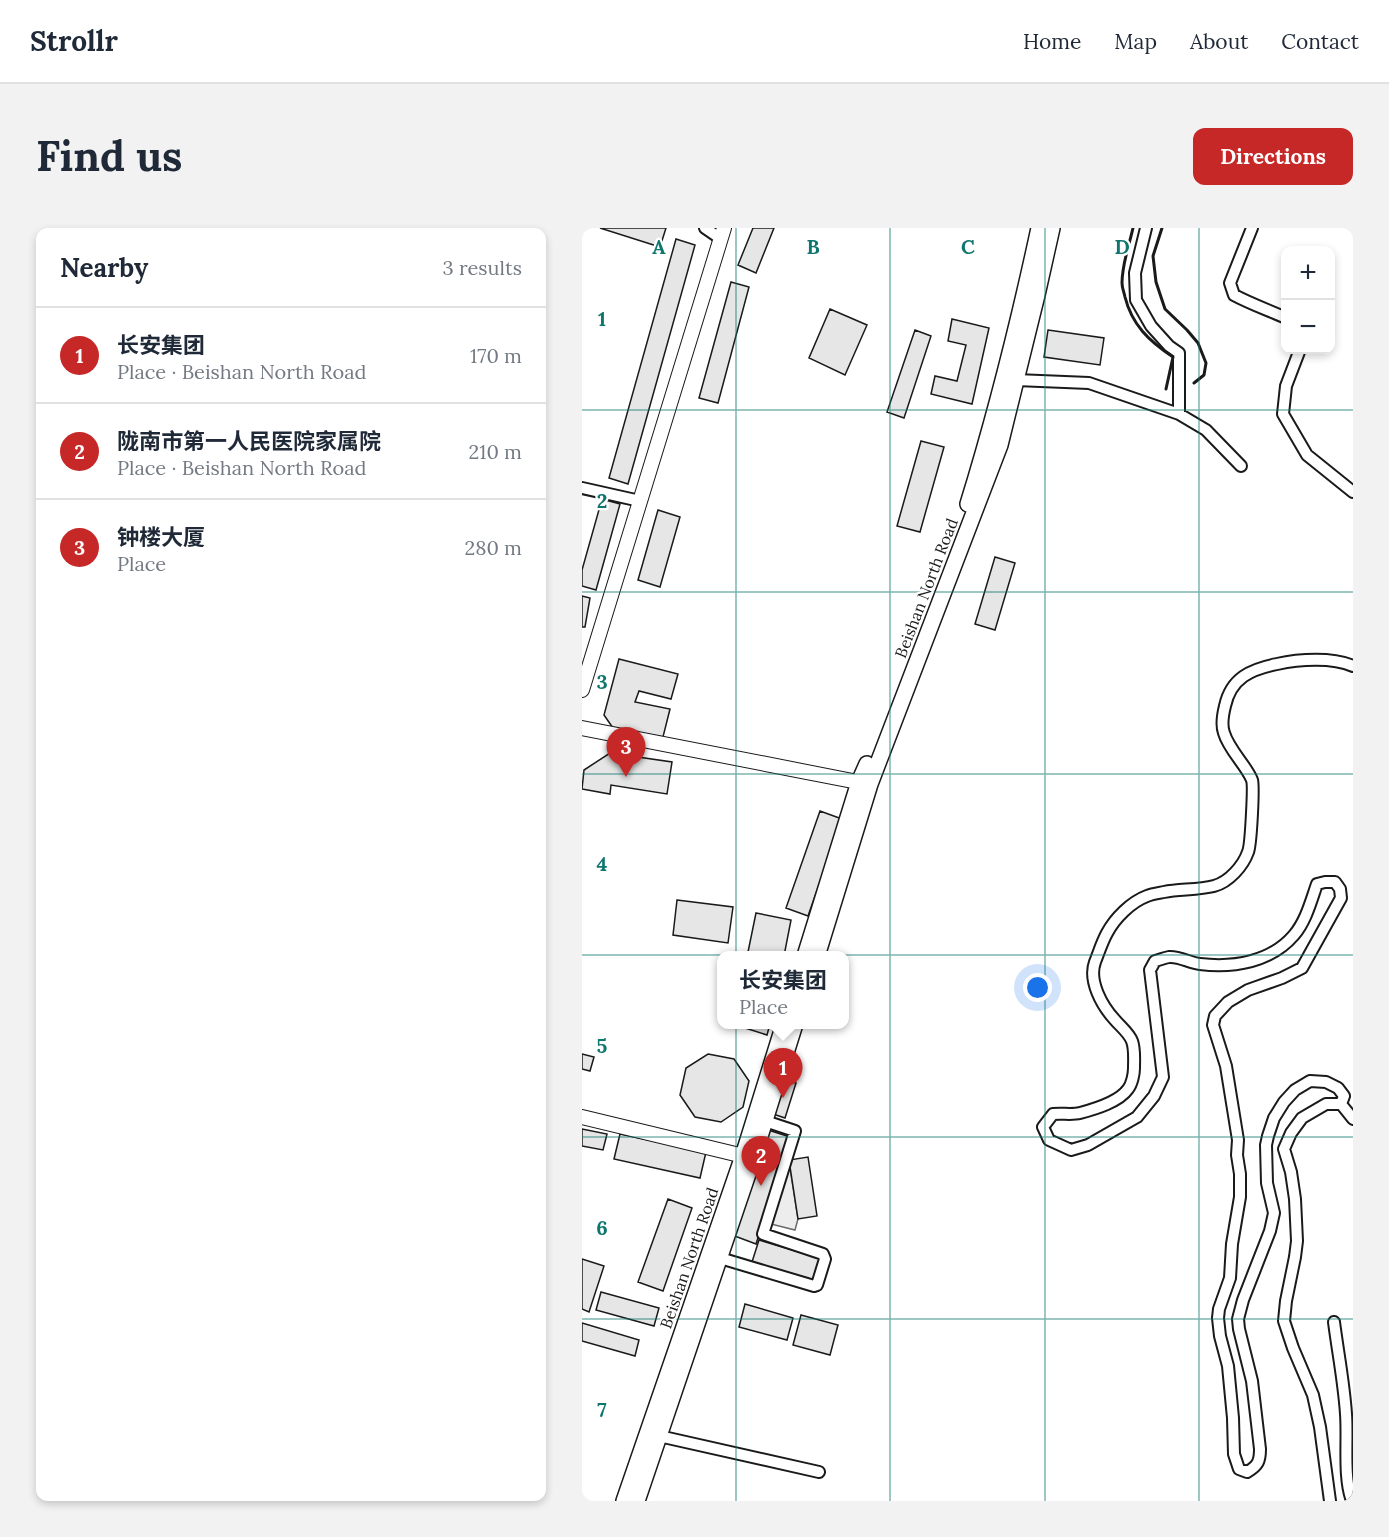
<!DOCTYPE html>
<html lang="en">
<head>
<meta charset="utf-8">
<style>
  body { margin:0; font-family:Lora,"Noto Sans SC",serif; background:#f2f2f3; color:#1f2937 }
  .controls { position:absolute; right:18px; top:18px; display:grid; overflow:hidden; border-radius:12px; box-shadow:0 3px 9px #0003 }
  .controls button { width:54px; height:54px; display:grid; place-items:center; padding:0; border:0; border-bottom:2px solid #e0e1e3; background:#fff; color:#1f2937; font:30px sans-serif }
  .you { position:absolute; left:456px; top:760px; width:21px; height:21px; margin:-15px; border:4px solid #fff; border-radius:50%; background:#1a73e8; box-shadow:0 0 0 9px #1a73e833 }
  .badge { display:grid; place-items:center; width:39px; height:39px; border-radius:50%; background:#c62828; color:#fff; font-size:20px; font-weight:700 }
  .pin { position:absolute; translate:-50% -50px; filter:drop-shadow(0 2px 3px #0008) }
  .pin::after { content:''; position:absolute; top:32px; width:21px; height:18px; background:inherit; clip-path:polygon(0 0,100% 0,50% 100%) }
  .popup { position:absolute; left:135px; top:723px; width:132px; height:78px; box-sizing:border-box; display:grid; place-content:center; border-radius:12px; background:#fff; filter:drop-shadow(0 2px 4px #0005); font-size:20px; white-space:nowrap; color:#747a83 }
  .popup b { font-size:22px; color:#1f2937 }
  .popup::after { content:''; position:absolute; left:50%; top:100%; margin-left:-12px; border:12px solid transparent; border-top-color:#fff }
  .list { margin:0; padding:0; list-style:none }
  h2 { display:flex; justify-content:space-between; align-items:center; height:78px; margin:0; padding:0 24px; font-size:26px }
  h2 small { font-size:20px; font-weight:400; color:#747a83 }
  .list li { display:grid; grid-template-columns:39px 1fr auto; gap:18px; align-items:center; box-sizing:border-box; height:96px; padding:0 24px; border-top:2px solid #e0e1e3 }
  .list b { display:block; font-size:22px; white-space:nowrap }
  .list p { margin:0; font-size:20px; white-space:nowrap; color:#747a83 }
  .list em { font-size:20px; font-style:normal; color:#747a83 }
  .map { position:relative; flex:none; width:771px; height:1273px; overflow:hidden; border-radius:12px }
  header { display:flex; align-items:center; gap:36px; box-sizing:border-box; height:84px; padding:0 30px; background:#fff; border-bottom:2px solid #e0e1e3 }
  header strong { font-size:28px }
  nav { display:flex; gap:33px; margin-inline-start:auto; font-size:21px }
  .intro { display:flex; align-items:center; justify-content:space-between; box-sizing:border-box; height:144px; padding:0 36px }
  h1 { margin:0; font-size:42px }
  .button { padding:15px 27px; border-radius:12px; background:#c62828; color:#fff; font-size:21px; font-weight:700 }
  main { display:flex; gap:36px; padding:0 36px }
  aside { flex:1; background:#fff; border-radius:12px; box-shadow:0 3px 9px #0003 }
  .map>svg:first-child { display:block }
  .built { fill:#ededed; stroke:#6a6a6a; stroke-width:1.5 }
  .building { fill:#e6e6e6; stroke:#1a1a1a; stroke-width:1.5 }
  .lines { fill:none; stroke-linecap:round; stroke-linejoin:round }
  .street-casing { stroke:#1a1a1a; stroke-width:14 }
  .secondary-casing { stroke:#1a1a1a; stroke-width:16 }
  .primary-casing { stroke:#1a1a1a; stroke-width:18 }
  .street { stroke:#fff; stroke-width:10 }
  .secondary { stroke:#fff; stroke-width:14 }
  .primary { stroke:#fff; stroke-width:15 }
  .wall { stroke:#1a1a1a; stroke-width:3 }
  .grid { fill:none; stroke:#0f766e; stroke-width:1.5; stroke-opacity:0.55 }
  .labels { text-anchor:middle; stroke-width:4.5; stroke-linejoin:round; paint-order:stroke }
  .street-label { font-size:16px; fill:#1a1a1a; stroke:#fff }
  .grid-label { font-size:20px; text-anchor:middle; font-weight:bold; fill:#0f766e; stroke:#fff; stroke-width:4.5; stroke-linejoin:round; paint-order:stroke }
</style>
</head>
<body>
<header>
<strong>Strollr</strong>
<nav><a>Home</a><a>Map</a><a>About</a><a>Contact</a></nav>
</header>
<div class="intro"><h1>Find us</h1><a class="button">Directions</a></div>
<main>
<aside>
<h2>Nearby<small>3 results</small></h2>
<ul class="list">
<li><span class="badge">1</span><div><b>长安集团</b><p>Place · Beishan North Road</p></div><em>170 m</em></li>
<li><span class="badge">2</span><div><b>陇南市第一人民医院家属院</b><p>Place · Beishan North Road</p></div><em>210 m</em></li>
<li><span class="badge">3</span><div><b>钟楼大厦</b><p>Place</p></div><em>280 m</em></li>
</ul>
</aside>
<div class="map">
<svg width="771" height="1273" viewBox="0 0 771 1273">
  <rect width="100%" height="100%" fill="#fff"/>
  <path class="built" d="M207 934 216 991 213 1002 185 995Z"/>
  <path class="building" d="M18 0H84L78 19Z
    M171 0H192L174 45 156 37Z
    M94 11 113 17 46 256 27 250Z
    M149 54 167 59 136 175 117 170Z
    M248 81 285 97 263 147 227 130Z
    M370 91 407 100 390 176 349 166 353 148 375 153 384 117 366 113Z
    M333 102 349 108 322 190 305 184Z
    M466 102 522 110 518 137 462 129Z
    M339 213 362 219 338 304 315 298Z
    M20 271 38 276 14 362 0 358V342Z
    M76 282 98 289 78 359 56 352Z
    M413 329 433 335 413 402 393 396Z
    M0 368 8 370 3 399H0Z
    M37 431 96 446 89 471 57 463 53 474 88 481 81 509 31 500 22 487Z
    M28 525 90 534 85 566 29 557 28 566 0 561 2 542Z
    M238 583 260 591 226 688 204 680Z
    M95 672 151 679 146 715 91 707Z
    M174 685 209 692 202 728H181L166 724Z
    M164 796H188L185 807 163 800Z
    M0 826 12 829 8 843 0 841Z
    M126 826 152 831 167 853 161 879 139 894 113 889 98 867 104 840Z
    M199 851 214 855 203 890 188 885Z
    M0 901 25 906 21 922 0 918Z
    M183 901 208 909 174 1016 150 1007Z
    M38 906 124 924 118 950 32 931Z
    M226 929 235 988 216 991 207 932Z
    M86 971 110 980 81 1063 56 1054Z
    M177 1012 240 1031 234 1053 170 1034Z
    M0 1031 22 1038 7 1084 0 1081Z
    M19 1064 77 1080 72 1098 14 1082Z
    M163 1076 211 1090 205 1112 157 1099Z
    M219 1087 256 1097 248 1127 211 1117Z
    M0 1095 57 1112 53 1128 0 1113Z"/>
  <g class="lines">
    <defs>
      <path id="street" d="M123 0 139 11
        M564 0 553 45 554 72 569 98 587 118 597 125V186
        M670 0 648 55 652 67C669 76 686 82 704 90
        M717 122V124L704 158 701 186 725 227 771 264
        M434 152 507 155 597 186 624 202 659 238
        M0 260 58 273
        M759 876 771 891
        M138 1030 232 1058 235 1057 243 1031 241 1026 181 1006 213 903 183 893
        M752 1094C756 1125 762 1155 764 1186 766 1212 761 1249 770 1273
        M77 1208 237 1244
        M748 1273 738 1199 731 1167 711 1120 702 1093 704 1073 713 1029 715 1013 713 971 709 944 702 921 709 905 720 890 744 876H759L762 868 756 860 744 854 728 853 713 862 702 874 692 890 686 908 684 917 685 955 692 985 688 1003 661 1072 656 1091 657 1101 670 1153 678 1221C678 1233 676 1238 665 1244L657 1241 652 1226 651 1190 646 1138 638 1108 636 1090 637 1081 648 1050 650 1016 658 969V946L655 927 656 912 644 838 631 797 633 788 646 774 666 762 700 750 720 740 759 670 758 661 753 654H743L735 656C729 673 724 693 712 707 689 734 652 740 618 736 608 735 597 728 587 729 582 730 577 732 573 733L568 742 581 849 572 868 555 889 506 917 489 922 467 912 461 899 471 886C480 885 490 887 498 885 513 881 537 874 546 861 550 856 552 846 552 840 552 831 553 821 550 813 547 805 538 798 533 792 520 778 506 753 513 734 517 724 520 714 525 705 533 690 549 674 565 668 570 666 577 665 582 664 598 661 616 662 632 658 647 654 661 638 666 624 669 617 672 558 670 552 664 537 647 522 642 505 639 497 641 486 643 478 649 450 669 441 695 436 717 431 751 429 771 438"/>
      <path id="secondary" d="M0 462 142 0
        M0 500 286 556
        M0 889 170 930"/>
      <path id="primary" d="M386 276C414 185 437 93 457 0
        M223 728 277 554 285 536
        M235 728 288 556 418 217 455 67 470 0
        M42 1273 161 928 202 796
        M55 1273 171 931 213 796"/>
    </defs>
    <use href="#street" class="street-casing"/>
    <use href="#secondary" class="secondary-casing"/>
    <use href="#primary" class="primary-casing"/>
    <use href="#street" class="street"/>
    <use href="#secondary" class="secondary"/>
    <use href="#primary" class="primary"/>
    <path class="wall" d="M551 0C547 18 540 36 540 55 540 60 542 64 543 69 550 97 567 113 591 129L584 161
      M580 0 571 28 574 54 583 81 605 102 616 115 624 135 622 147 612 155"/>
  </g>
  <path class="grid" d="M154 0V1273M308 0V1273M463 0V1273M617 0V1273M0 182H771M0 364H771M0 546H771M0 727H771M0 909H771M0 1091H771"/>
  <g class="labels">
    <g class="street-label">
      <text transform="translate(344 360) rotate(-69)" y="6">Beishan North Road</text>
      <text transform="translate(107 1030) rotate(-71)" y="6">Beishan North Road</text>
    </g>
  </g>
  <g class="grid-label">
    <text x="77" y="26">A</text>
    <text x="231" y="26">B</text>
    <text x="386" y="26">C</text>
    <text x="540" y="26">D</text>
    <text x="20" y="98">1</text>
    <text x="20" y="280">2</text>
    <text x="20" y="461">3</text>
    <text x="20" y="643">4</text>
    <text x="20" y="825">5</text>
    <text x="20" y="1007">6</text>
    <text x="20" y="1189">7</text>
  </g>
</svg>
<div class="controls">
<button>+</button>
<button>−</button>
</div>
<div class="you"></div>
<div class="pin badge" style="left:201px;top:870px">1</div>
<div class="popup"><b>长安集团</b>Place</div>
<div class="pin badge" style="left:179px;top:958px">2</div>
<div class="pin badge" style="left:44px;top:549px">3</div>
</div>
</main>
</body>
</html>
